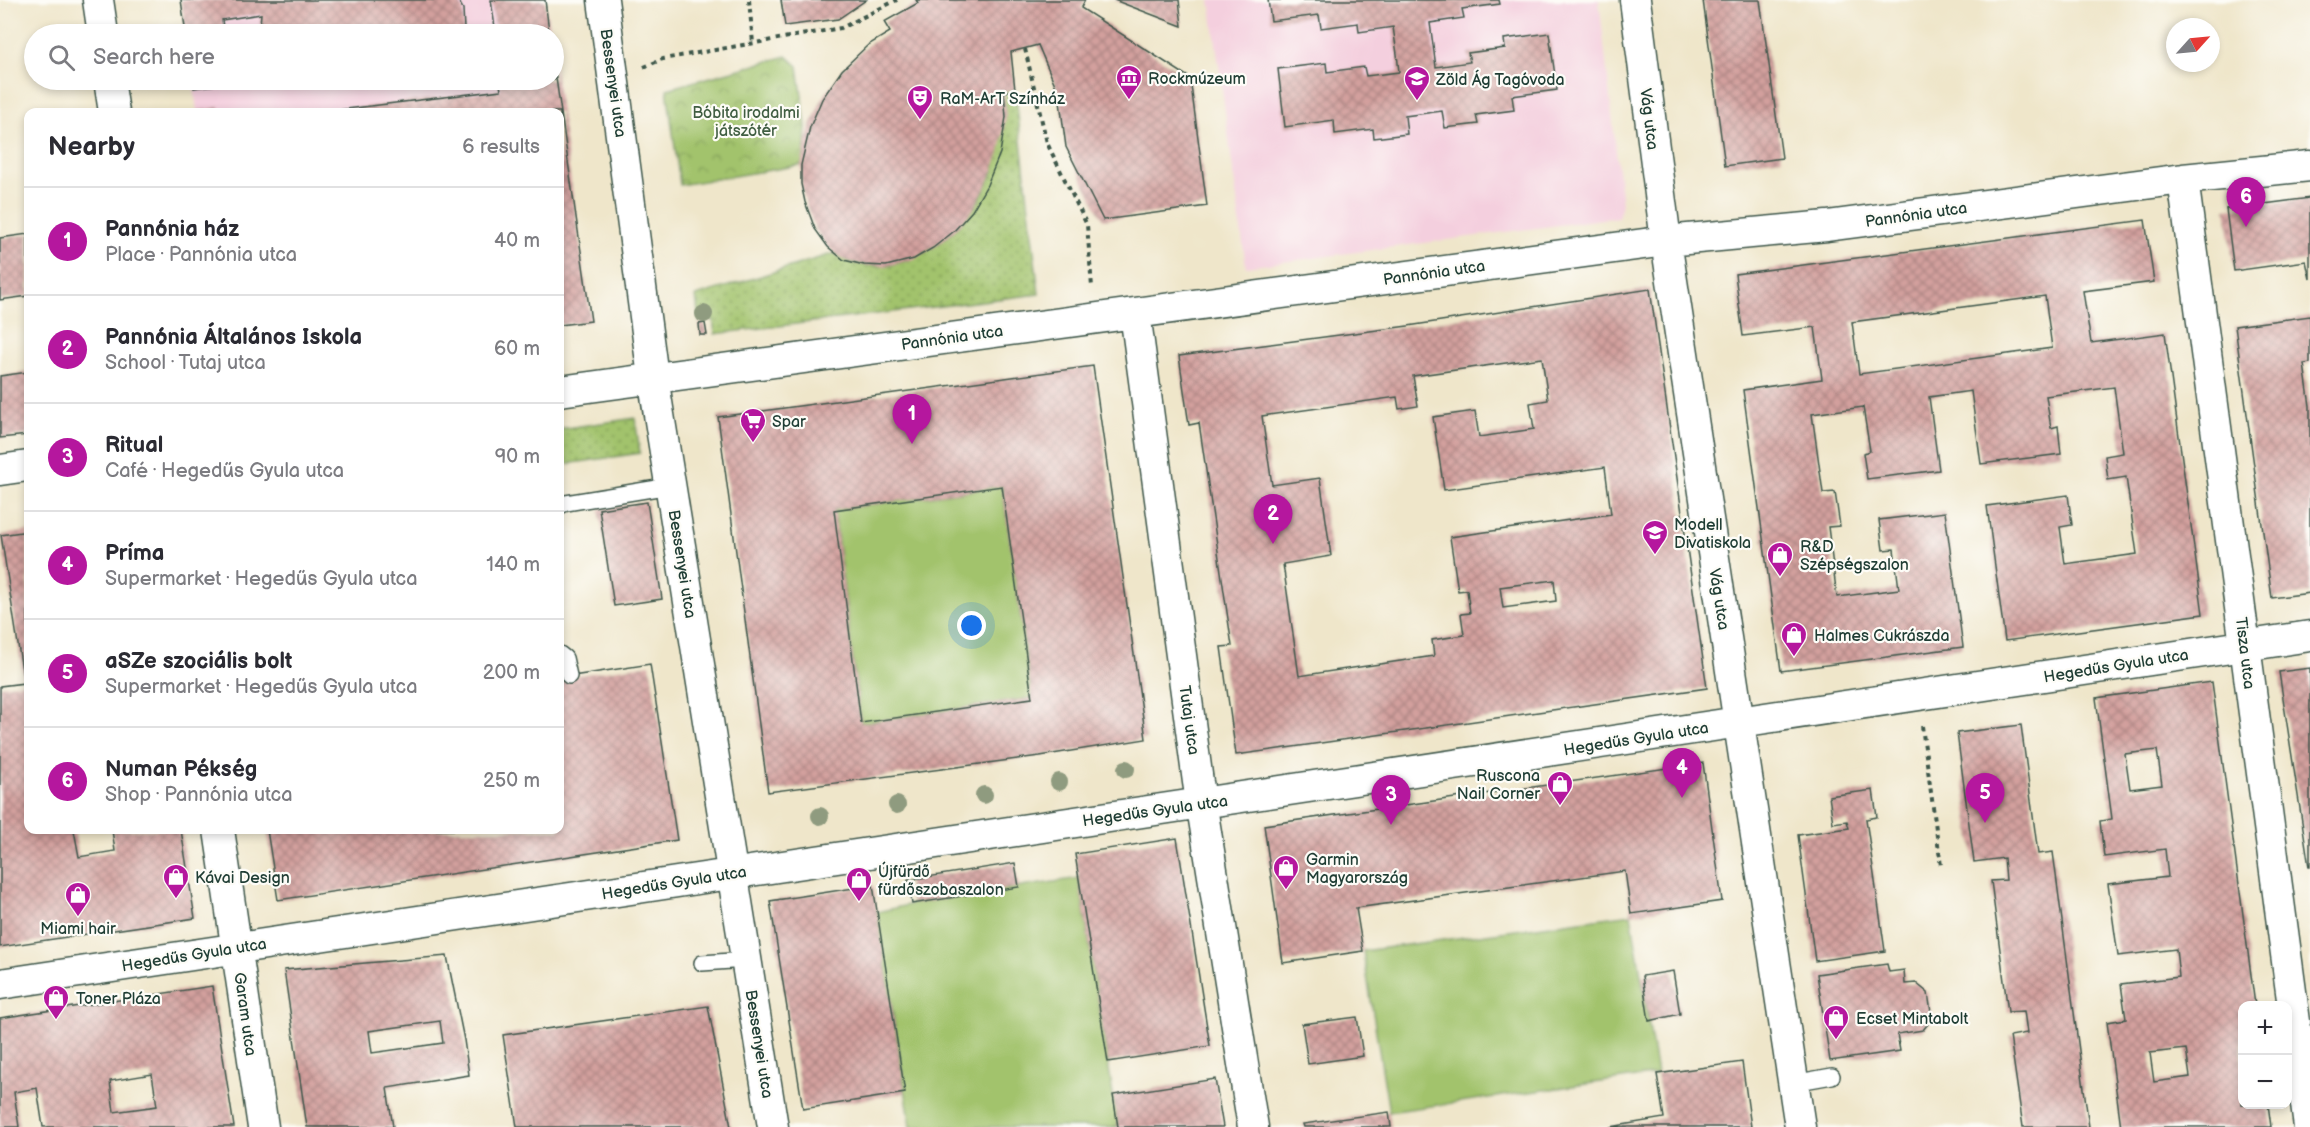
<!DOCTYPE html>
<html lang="en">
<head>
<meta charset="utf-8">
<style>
  body { margin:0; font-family:"Balsamiq Sans",sans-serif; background:#f2f2f3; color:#2b2b33 }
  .controls { position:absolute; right:18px; bottom:18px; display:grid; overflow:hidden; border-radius:12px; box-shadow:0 3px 9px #0003 }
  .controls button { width:54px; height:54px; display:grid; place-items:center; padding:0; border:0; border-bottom:2px solid #e1e1e2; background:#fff; color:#2b2b33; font:30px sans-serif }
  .compass { position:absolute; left:2166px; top:18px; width:54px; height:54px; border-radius:50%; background:#fff; box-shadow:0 3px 9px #0003; rotate:63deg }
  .you { position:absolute; left:972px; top:626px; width:21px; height:21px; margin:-15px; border:4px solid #fff; border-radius:50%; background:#1a73e8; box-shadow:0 0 0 9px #1a73e833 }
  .badge { display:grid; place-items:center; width:39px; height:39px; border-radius:50%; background:#b5179e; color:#fff; font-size:20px; font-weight:700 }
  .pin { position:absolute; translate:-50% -50px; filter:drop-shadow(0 2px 3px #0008) }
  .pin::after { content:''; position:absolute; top:32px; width:21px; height:18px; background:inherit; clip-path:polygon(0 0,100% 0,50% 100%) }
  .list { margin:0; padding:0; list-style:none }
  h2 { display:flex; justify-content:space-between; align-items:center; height:78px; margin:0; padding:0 24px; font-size:26px }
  h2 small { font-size:20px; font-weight:400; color:#7c7c81 }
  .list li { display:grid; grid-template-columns:39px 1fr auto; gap:18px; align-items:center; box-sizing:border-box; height:108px; padding:0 24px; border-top:2px solid #e1e1e2 }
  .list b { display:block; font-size:22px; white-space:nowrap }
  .list p { margin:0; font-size:20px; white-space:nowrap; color:#7c7c81 }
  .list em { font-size:20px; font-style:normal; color:#7c7c81 }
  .icon { flex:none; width:33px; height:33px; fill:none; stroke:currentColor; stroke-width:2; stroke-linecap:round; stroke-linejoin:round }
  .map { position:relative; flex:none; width:2310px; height:1127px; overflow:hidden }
  .search { position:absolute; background:#fff; box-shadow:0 3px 9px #0003; left:24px; top:24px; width:540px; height:66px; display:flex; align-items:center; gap:15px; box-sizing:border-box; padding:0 21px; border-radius:33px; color:#7c7c81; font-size:22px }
  .panel { position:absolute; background:#fff; box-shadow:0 3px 9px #0003; left:24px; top:108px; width:540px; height:726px; border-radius:12px }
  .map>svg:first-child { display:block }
  .built { fill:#f4cfde }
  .grass { fill:url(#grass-dots); stroke:#608050; stroke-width:1.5 }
  .park { fill:url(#park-crowns); stroke:#608050; stroke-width:1.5 }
  .garden { fill:#a2c36c; stroke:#608050; stroke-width:1.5 }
  .building { fill:url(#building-cross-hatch); fill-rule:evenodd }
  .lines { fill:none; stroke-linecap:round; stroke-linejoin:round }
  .service-casing { stroke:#3e564a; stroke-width:18 }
  .minor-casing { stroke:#3e564a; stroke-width:33 }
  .path { stroke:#3e564a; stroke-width:4; stroke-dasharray:4.5 4.5; stroke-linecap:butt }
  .service { stroke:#fff; stroke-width:15 }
  .minor { stroke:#fff; stroke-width:30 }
  .tree { fill:#8f9b7f }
  .labels { text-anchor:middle; stroke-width:4.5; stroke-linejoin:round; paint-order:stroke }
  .poi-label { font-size:16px; fill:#1f3d34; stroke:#fdfcf7; text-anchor:start }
  .street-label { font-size:16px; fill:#1f3d34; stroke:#fdfcf7 }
  .park-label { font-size:16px; fill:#405e42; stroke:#fdfcf7 }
</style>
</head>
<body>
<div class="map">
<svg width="2310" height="1127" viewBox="0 0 2310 1127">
  <defs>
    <pattern id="grass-dots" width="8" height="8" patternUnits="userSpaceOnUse" patternTransform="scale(1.5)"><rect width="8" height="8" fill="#a2c36c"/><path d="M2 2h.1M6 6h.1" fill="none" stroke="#83a05a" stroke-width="1.8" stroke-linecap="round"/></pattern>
    <pattern id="park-crowns" width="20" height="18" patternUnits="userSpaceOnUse" patternTransform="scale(1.5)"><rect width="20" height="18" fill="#a2c36c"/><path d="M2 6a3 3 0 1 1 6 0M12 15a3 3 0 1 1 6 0" fill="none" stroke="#83a05a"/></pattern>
    <pattern id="building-cross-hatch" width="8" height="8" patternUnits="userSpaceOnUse" patternTransform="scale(1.5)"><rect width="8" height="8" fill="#d3a09e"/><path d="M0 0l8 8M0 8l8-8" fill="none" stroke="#ab8482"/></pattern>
  </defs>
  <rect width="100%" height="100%" fill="#fdfcf7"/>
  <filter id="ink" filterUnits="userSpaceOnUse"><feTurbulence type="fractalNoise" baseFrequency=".0167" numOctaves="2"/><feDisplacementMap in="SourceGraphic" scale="12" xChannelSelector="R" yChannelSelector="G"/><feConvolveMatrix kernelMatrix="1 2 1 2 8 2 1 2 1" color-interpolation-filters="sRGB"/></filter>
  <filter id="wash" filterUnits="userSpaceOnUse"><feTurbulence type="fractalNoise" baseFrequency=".008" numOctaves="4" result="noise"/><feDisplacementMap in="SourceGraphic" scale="24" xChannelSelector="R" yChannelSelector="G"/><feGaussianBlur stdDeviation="1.35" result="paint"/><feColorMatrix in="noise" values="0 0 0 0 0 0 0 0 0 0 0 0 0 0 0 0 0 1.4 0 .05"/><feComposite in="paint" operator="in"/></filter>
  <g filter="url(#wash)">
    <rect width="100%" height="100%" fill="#efe6ca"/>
    <path class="built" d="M181 0H545L550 34H186Z
      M1210 0H1599L1622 204 1618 217 1246 267Z
      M554 62 591 321 560 325V112H197L193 80H554Z"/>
    <path class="grass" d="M1015 90 1039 294 715 334 713 319 699 321 696 296 835 253C846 263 859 265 874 266 922 267 967 227 987 185 1002 156 1001 124 1004 92Z
      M635 418 640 453 560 465V429Z"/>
    <path class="park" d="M787 56 798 66 806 126 804 156 801 165 680 185 667 89Z"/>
    <path class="garden" d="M1002 486 1032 698 861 723 834 510Z
      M1079 878 1118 1127H911L877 912 912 904Z
      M1631 914 1657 1074 1389 1112 1363 951Z"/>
    <g id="blocks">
      <path class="building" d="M181 0H458L463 9 464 29 462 34H259L261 14 222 20 224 34H186Z
        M491 0H545L549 31 525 34H496Z
        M781 0H866L838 19 785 26Z
        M916 0H1085L1081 8 1190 78 1207 206 1103 220 1066 147 1059 94 1038 45 1011 52 1015 90 1004 92 1006 117 1000 153 987 185 972 211 953 232 933 248 914 259 886 266 864 265 844 260 828 247 815 229 805 202 801 184V165L810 127 822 99 842 70 868 45 890 32 884 22 918 3Z
        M1114 0H1179L1182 26Z
        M1268 0H1499L1500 4 1462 9 1464 18 1430 23 1436 67 1470 62 1468 53 1505 48 1504 39 1549 33 1557 90 1512 96 1514 110 1476 115 1478 124 1445 128 1442 111 1405 116 1407 134 1374 138 1373 129 1335 134 1334 120 1285 127 1278 69 1326 63 1327 72 1364 67 1366 76 1399 72 1397 54 1393 27 1359 32 1358 23 1321 28 1319 15 1271 21Z
        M1703 0H1760L1782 158 1725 166Z
        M555 71 591 321 560 325V112L330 111 501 90 499 80H554Z
        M193 80H231V83L194 88Z
        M291 80H332L326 83 305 85Z
        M219 107 220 112H197V111Z
        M2310 198V279L2306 261 2234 271 2226 209Z
        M2145 220 2154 282 2083 291 2091 343 2165 333 2203 614 2005 641 1987 506 2068 495 2072 525 2060 527 2065 564 2137 554 2126 477 2108 480 2105 456 2123 453 2114 387 2046 396 2051 428 2058 426 2061 454 1981 464 1971 391 1929 397 1939 470 1867 479 1863 453 1870 451 1863 407 1812 414 1823 493 1835 492 1840 526 1828 527 1837 597 1899 589 1894 549 1883 550 1879 520 1945 512 1963 647 1781 671 1743 390 1822 379 1815 327 1743 336 1735 274ZM2045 296 2052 348 1859 374 1852 322Z
        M28 234V296L0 300V238Z
        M1650 289 1707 688 1236 755 1221 647 1232 646 1199 423 1189 425 1179 356 1408 326ZM1542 358 1548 400 1530 403 1534 429 1479 437 1475 411 1433 417 1444 490 1605 467 1611 514 1450 537 1458 591 1467 590 1470 613 1461 614 1464 635 1432 640 1434 656 1299 676 1283 564 1331 556 1320 478 1272 485 1262 416 1397 397 1399 409 1418 406 1413 376ZM1554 580 1556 601 1503 608 1500 587Z
        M2310 316V363L2304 364 2310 406V593L2272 598 2235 326Z
        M705 323 707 335H700L699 324Z
        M1093 366 1146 739 1040 756 768 792 718 417ZM1002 486 1032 698 861 723 834 510Z
        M28 372V435L0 438V376Z
        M647 502 662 599 614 606 599 509Z
        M28 531V830H74L79 857 115 851 112 830H181L195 918 0 947V686L24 683 1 535Z
        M650 664 677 840 278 900 267 830H560V678Z
        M2310 668V867H2309L2279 672Z
        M2212 682 2255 1005H2242V1104H2268L2271 1127H2121L2107 1022 2126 1019 2121 984 2179 977 2176 949 2118 956 2108 884 2168 877 2165 849 2104 857 2100 821 2112 819 2096 698ZM2157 750 2162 785 2130 789 2125 754ZM2186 1049 2190 1077 2154 1082 2150 1053Z
        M2021 725 2038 854 2053 852 2089 1127H2023L2010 1036 2027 1033 2024 1011 2008 1012 1991 881 2006 880 2004 858 1974 862 1957 733Z
        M1703 763 1722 901 1631 914 1625 871 1356 908 1363 951 1283 963 1264 825Z
        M1873 790 1877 817 1866 819 1885 951 1815 961 1798 835 1849 828 1847 821 1833 823 1829 796Z
        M1177 838 1210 1046 1108 1062 1075 854Z
        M1015 863 1019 887 912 904 908 880Z
        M873 885 905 1093 803 1109 770 901Z
        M447 956 464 1040 469 1075 387 1088 393 1127H307L284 970ZM440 1021 443 1043 372 1053 369 1031Z
        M1887 964 1889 972 1904 970 1905 984 1916 983 1928 993 1932 1019 1923 1030 1897 1034 1900 1051 1830 1061 1817 974Z
        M1673 971 1680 1014 1649 1021 1642 976Z
        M212 986 234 1127H43L37 1088 14 1092 19 1127H0V1018ZM152 1074 157 1106 114 1112 110 1081Z
        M708 1006 731 1127H517L503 1035Z
        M1357 1017 1363 1056 1308 1064 1302 1024Z
        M1742 1062 1751 1127H1610L1664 1118 1657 1074Z
        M1215 1079 1223 1127H1118L1113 1095Z
        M1389 1112 1391 1127H1304L1303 1124Z"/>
    </g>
  </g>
  <g filter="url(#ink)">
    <use href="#blocks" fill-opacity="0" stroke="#3e564a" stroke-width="1.5"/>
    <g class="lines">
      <defs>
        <path id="service" d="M560 506 566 503 670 486
          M560 654 565 658 569 676
          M702 963 746 960
          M1793 1083 1832 1076"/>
        <path id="minor" d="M98 0 103 34
          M603 0 653 377 773 1127
          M1635 0 1666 241 1800 1127
          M109 80 114 112
          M2183 179 2309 1127
          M1135 313 1198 782 1253 1127
          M560 391 1666 241 1827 226 2183 179 2310 166
          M0 470 28 466
          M219 830 263 1127
          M0 984 2310 636"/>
      </defs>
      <use href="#service" class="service-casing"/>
      <use href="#minor" class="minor-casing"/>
      <path class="path" d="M749 0 753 43
        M1025 49 1047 143 1087 225 1092 287
        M644 67 663 59 841 28 897 0
        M1922 726 1941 866"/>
      <use href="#service" class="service"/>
      <use href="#minor" class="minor"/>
    </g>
    <g class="tree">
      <circle cx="704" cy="314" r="9"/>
      <circle cx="1126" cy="769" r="9"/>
      <circle cx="1059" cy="782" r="9"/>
      <circle cx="984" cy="795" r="9"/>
      <circle cx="897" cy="805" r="9"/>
      <circle cx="820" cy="816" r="9"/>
    </g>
  </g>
  <defs>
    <symbol id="museum-pin" viewBox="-11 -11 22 30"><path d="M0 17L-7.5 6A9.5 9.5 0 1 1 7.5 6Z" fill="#b5179e" stroke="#fdfcf7"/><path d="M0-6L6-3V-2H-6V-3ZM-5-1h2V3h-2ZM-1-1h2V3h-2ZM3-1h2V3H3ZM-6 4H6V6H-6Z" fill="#fff"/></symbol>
    <symbol id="school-pin" viewBox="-11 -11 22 30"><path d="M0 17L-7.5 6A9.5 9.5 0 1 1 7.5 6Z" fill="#b5179e" stroke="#fdfcf7"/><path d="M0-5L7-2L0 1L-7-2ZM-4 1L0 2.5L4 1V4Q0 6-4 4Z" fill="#fff"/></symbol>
    <symbol id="theatre-pin" viewBox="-11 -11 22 30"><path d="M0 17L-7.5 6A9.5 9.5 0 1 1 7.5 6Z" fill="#b5179e" stroke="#fdfcf7"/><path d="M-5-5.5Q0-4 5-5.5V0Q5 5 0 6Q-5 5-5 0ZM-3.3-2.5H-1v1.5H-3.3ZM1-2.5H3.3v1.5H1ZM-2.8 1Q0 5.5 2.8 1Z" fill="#fff"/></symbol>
    <symbol id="supermarket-pin" viewBox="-11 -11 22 30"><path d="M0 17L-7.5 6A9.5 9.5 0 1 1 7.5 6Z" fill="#b5179e" stroke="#fdfcf7"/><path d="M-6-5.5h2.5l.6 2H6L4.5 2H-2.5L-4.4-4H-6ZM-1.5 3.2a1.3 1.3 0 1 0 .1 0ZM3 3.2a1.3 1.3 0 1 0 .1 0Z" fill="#fff"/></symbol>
    <symbol id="shop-pin" viewBox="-11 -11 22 30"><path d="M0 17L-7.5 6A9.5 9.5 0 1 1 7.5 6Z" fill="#b5179e" stroke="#fdfcf7"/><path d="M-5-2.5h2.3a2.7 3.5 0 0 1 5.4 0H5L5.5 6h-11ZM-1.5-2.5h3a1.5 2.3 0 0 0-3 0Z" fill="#fff"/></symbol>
  </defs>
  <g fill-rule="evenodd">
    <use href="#museum-pin" x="1114" y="63" width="30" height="40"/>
    <use href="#school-pin" x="1402" y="64" width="30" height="40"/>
    <use href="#theatre-pin" x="905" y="83" width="30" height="40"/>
    <use href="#supermarket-pin" x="738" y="406" width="30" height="40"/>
    <use href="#school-pin" x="1640" y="518" width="30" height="40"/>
    <use href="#shop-pin" x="1765" y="540" width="30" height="40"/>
    <use href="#shop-pin" x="1779" y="620" width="30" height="40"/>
    <use href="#shop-pin" x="1545" y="769" width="30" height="40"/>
    <use href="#shop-pin" x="1271" y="853" width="30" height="40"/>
    <use href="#shop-pin" x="161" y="862" width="30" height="40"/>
    <use href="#shop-pin" x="844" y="865" width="30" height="40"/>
    <use href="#shop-pin" x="63" y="880" width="30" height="40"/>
    <use href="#shop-pin" x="41" y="983" width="30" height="40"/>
    <use href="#shop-pin" x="1821" y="1003" width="30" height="40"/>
  </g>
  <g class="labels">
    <g class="poi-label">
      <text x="1148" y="84">Rockmúzeum</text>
      <text x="1436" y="85">Zöld Ág Tagóvoda</text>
      <text x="940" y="104">RaM-ArT Színház</text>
      <text x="772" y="427">Spar</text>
      <text x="1674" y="530">Modell<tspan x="1674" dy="18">Divatiskola</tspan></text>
      <text x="1800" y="552">R&amp;D<tspan x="1800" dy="18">Szépségszalon</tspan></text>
      <text x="1814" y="641">Halmes Cukrászda</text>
      <text x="1540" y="781" text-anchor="end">Ruscona<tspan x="1540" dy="18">Nail Corner</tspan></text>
      <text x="1306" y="865">Garmin<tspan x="1306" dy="18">Magyarország</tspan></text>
      <text x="878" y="877">Újfürdő<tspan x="878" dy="18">fürdőszobaszalon</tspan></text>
      <text x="195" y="883">Kávai Design</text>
      <text x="78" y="934" text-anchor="middle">Miami hair</text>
      <text x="76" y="1004">Toner Pláza</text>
      <text x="1856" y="1024">Ecset Mintabolt</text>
    </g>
    <g class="street-label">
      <text transform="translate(614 83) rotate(82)" y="6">Bessenyei utca</text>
      <text transform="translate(1650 119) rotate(83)" y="6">Vág utca</text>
      <text transform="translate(1916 214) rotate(-8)" y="6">Pannónia utca</text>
      <text transform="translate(1434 272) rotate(-8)" y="6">Pannónia utca</text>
      <text transform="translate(952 337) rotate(-8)" y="6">Pannónia utca</text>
      <text transform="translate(683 564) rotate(81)" y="6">Bessenyei utca</text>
      <text transform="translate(1720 599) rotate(81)" y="6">Vág utca</text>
      <text transform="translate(2246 653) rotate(83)" y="6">Tisza utca</text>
      <text transform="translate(2116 665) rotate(-9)" y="6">Hegedűs Gyula utca</text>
      <text transform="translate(1190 720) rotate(82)" y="6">Tutaj utca</text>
      <text transform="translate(1636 738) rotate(-9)" y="6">Hegedűs Gyula utca</text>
      <text transform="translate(1155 810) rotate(-8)" y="6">Hegedűs Gyula utca</text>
      <text transform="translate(674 882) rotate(-9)" y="6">Hegedűs Gyula utca</text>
      <text transform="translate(194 954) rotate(-9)" y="6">Hegedűs Gyula utca</text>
      <text transform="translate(246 1014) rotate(82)" y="6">Garam utca</text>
      <text transform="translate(760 1044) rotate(81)" y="6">Bessenyei utca</text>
    </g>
    <g class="park-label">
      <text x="746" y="118">Bóbita irodalmi<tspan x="746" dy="18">játszótér</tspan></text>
    </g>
  </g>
</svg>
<div class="controls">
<button>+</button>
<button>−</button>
</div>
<svg class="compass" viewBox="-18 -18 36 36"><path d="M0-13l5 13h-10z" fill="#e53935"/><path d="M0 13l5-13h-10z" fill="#7c7c81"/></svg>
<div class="you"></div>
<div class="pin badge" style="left:912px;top:444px">1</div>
<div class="pin badge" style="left:1273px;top:544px">2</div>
<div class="pin badge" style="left:1391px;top:825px">3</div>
<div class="pin badge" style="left:1682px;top:798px">4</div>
<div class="pin badge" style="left:1985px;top:823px">5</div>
<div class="pin badge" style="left:2246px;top:227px">6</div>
<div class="search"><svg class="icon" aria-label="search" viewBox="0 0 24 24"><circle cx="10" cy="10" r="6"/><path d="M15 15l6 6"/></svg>Search here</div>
<section class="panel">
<h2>Nearby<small>6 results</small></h2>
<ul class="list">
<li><span class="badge">1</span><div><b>Pannónia ház</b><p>Place · Pannónia utca</p></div><em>40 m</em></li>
<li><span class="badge">2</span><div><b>Pannónia Általános Iskola</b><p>School · Tutaj utca</p></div><em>60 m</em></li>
<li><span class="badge">3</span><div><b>Ritual</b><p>Café · Hegedűs Gyula utca</p></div><em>90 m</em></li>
<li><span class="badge">4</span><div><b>Príma</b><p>Supermarket · Hegedűs Gyula utca</p></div><em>140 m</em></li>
<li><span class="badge">5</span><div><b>aSZe szociális bolt</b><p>Supermarket · Hegedűs Gyula utca</p></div><em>200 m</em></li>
<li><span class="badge">6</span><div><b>Numan Pékség</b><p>Shop · Pannónia utca</p></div><em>250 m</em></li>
</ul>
</section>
</div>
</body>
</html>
